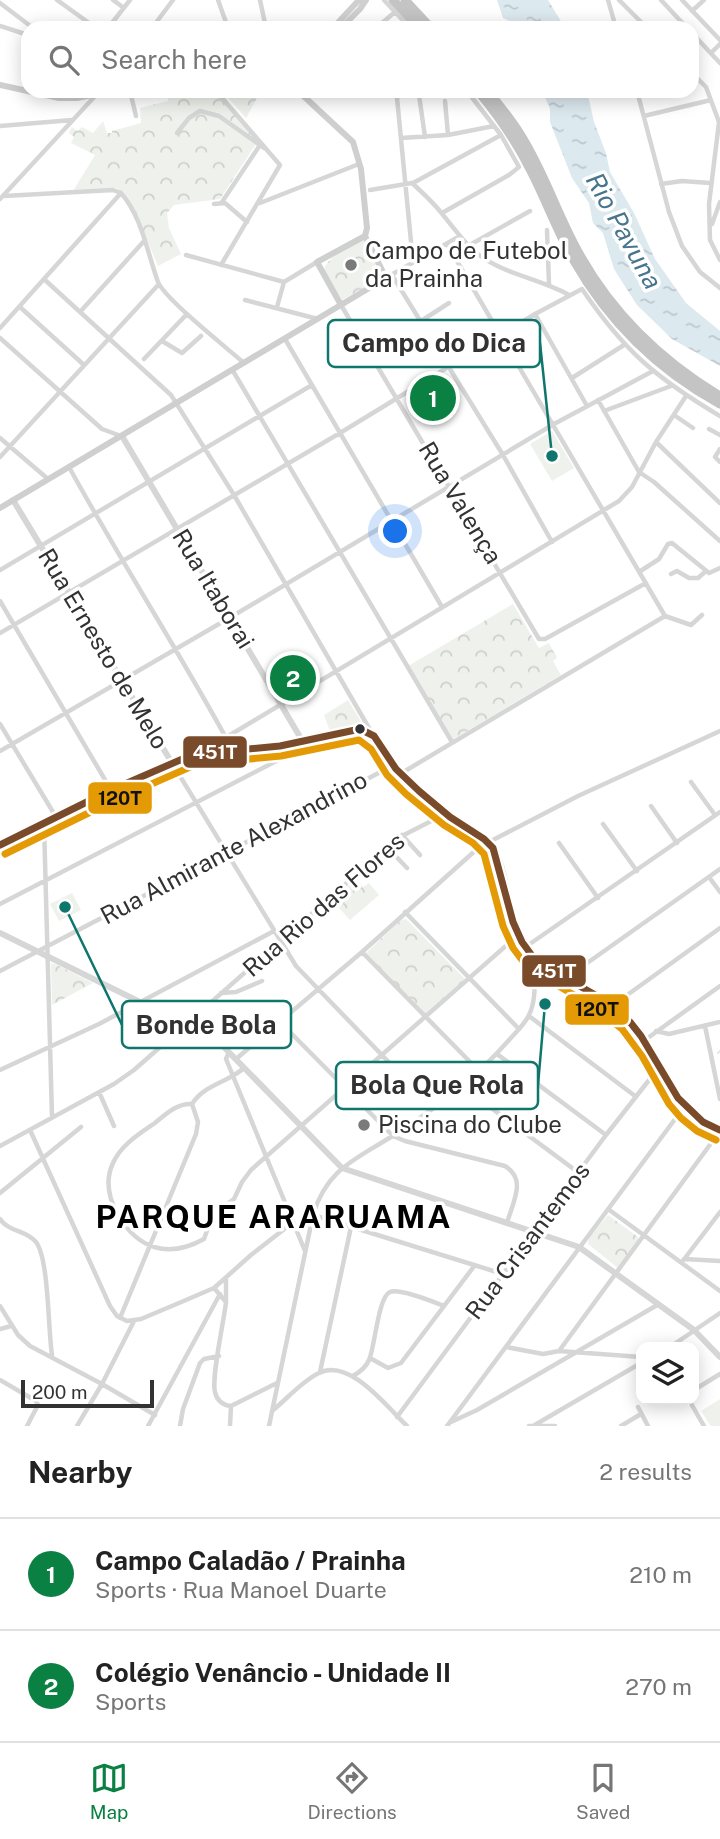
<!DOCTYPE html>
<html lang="en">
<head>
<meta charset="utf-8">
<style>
  body { margin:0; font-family:"Public Sans",sans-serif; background:#f2f2f2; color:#222 }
  .controls { position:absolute; right:21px; bottom:21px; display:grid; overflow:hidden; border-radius:14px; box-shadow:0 4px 18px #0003 }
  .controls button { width:63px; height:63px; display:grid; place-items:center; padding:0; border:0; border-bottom:2px solid #e0e0e0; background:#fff; color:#222; font:35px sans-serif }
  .scale { position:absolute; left:21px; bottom:18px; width:133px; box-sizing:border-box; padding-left:7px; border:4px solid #323232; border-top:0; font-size:19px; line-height:24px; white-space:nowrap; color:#323232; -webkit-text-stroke:5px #fff; paint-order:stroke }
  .you { position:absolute; left:396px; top:532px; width:24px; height:24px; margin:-18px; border:5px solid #fff; border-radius:50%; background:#1a73e8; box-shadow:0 0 0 10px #1a73e833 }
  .badge { display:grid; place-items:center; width:46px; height:46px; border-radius:50%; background:#0b8043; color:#fff; font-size:23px; font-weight:700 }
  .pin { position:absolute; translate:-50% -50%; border:4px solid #fff; box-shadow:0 2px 7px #0006 }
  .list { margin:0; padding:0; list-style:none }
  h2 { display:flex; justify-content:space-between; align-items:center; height:91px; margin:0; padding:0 28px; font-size:30px }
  h2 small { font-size:23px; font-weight:400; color:#767676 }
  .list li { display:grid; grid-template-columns:46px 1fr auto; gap:21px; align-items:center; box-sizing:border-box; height:112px; padding:0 28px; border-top:2px solid #e0e0e0 }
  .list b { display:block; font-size:26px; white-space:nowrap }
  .list p { margin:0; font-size:23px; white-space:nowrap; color:#767676 }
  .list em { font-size:23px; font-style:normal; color:#767676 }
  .icon { flex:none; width:38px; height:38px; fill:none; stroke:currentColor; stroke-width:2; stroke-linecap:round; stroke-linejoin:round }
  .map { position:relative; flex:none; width:720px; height:1426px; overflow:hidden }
  .search { position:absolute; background:#fff; box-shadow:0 4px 18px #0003; left:21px; right:21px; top:21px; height:77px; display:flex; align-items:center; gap:18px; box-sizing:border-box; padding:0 24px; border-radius:21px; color:#767676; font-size:26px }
  .sheet { height:315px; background:#fff }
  nav { display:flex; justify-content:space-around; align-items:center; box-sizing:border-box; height:98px; border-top:2px solid #e0e0e0; background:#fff; font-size:19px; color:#767676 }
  nav a { display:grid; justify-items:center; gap:4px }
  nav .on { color:#0b8043 }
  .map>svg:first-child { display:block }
  .grass { fill:#eff2ec }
  .forest { fill:url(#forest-crowns) }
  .water { fill:url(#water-ripples) }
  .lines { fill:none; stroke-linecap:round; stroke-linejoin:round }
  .stream { stroke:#dce9ef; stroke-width:2 }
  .minor { stroke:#d6d6d6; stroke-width:4.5 }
  .tertiary { stroke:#d6d6d6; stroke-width:6 }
  .secondary { stroke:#cfcfcf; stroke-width:6 }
  .primary { stroke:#c9c9c9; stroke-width:7 }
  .motorway { stroke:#c4c4c4; stroke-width:9 }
  .bus-1-casing { stroke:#fff; stroke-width:12 }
  .bus-2-casing { stroke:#fff; stroke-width:12 }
  .bus-1 { stroke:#7a4b2a; stroke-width:7 }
  .bus-2 { stroke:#e39a05; stroke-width:7 }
  .poi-dot { fill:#7a7a7a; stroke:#fff; stroke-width:2.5 }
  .bus-dot { fill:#323232; stroke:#fff; stroke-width:2.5 }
  .labels { text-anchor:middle; stroke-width:7; stroke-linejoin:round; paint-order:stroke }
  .poi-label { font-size:24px; fill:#323232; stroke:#fff; text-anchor:start }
  .street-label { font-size:24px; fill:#323232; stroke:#fff }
  .water-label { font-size:26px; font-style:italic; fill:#47758d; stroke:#fff }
  .district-label { font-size:32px; font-weight:bold; letter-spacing:2px; fill:#000; stroke:#fff }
  .leader { fill:none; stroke:#0f766e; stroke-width:2.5 }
  .callout-dot { fill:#0f766e; stroke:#fff; stroke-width:2.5 }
  .callout { fill:#fff; stroke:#0f766e; stroke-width:2.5 }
  .callout-label { font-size:26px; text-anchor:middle; font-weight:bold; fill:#323232 }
  .line-badge { stroke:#fff; stroke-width:2.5 }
  .badge-label { font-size:19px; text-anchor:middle; font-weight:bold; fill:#fff }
  .pale-badge-label { font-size:19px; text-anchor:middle; font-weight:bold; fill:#111 }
</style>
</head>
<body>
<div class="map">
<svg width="720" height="1426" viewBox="0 0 720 1426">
  <defs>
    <pattern id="forest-crowns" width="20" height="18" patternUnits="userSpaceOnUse" patternTransform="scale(1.75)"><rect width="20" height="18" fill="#eff2ec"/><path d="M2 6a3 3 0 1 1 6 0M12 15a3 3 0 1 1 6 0" fill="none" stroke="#cdd0cb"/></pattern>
    <pattern id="water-ripples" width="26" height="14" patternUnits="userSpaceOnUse" patternTransform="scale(1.75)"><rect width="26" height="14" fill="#dce9ef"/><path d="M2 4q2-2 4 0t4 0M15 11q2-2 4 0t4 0" fill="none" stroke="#bdc8cd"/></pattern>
  </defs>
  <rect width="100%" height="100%" fill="#fff"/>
  <path class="grass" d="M447 374 461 397 419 422 406 399Z
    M552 431 574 468 552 481 530 444Z
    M297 672 305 686 282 698 274 685Z
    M72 893 81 910 59 921 50 904Z
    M720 1399V1426H711L701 1411Z"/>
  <path class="forest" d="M186 91H213L258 141 220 199 174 205 167 213 169 228 181 254 158 266 134 209 117 188 73 191 95 155 71 143 74 137 69 133 72 127 78 131 82 127 93 133 103 121 107 133H112V131L141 123 140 108 168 101V96Z
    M222 91H261L246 118Z
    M364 240 385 277 342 300 324 270C326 257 352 245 364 240Z
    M513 604 539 648 549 643 557 658 553 661 561 675 452 740 408 666Z
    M348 700 365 728 331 734 324 715Z
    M356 879 363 887 369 883 379 895 350 920 332 900Z
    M406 919 465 979 425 1014 366 953 401 920Z
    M51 963 57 965 93 983 52 1005Z
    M608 1215 638 1237V1240L618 1268 588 1244 589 1238Z"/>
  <path class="water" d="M497 0H548L565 28H516V24L503 18Z
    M542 91H587L594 122 606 153 610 172 634 213 655 259 686 303 720 331V366L672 339 637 305 614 269 603 233 593 223 589 203 572 178 550 122V109Z"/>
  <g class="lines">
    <path class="stream" d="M718 1053 720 1051"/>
    <path class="minor" d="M57 0 96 28
      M113 0 124 8
      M218 0 228 28
      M260 0 266 28
      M384 0 410 28
      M608 0 616 28
      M619 0 647 28
      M661 0 687 28
      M682 0 720 40
      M0 3 33 28
      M692 11 704 0
      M0 26 28 35
      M108 28 130 0
      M152 28 173 0
      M219 28 227 26
      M376 28 395 12
      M692 33 720 63
      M711 53 720 44
      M692 73 706 87 719 122 709 204 710 240 720 260
      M130 91 136 116
      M216 91 280 165 221 265
      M402 91 397 98 413 262
      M637 91 669 212 682 246 700 272 720 288
      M374 93 376 91
      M419 95 425 137
      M398 96 419 95 435 91
      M445 101 448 135
      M644 116 711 100
      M0 126 72 120
      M177 133 189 118 200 111 219 116 264 148
      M401 138 448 135 494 126
      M413 183 501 135
      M661 184 682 181 710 183
      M370 190 412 183C423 193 434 203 443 215 455 229 464 244 479 255 506 275 541 279 569 295
      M121 193C142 217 147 252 158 282 165 299 227 348 244 363
      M4 196 113 190 121 193
      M0 199 96 95
      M222 202 260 145
      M260 203 359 164
      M214 204 225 203 247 222
      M442 213 509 175 519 167 501 135 467 91
      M712 224 720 202
      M547 230 549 284
      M468 246 530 211
      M186 255 284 282
      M391 275 460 236
      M392 275 503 455 552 542
      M45 280 171 395 234 495 373 735
      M245 300 318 319
      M341 305 539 639H545L646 583
      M20 307 84 365
      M277 307 284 282 317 262
      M80 312 145 240
      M535 314 587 406
      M421 321 449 303
      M0 328 121 193
      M0 338 102 429 121 436
      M285 339 442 607
      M162 341 182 353 201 336
      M144 359 187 314
      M233 371 452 742
      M572 378 624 345
      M598 400 639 472 654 482 720 541
      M604 411 671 386
      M674 415 693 428
      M709 429 720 435
      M0 438 48 479
      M656 442 720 503
      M720 449 715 457 720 462
      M0 457 159 284
      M69 467C119 558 175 645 225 736
      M0 570 312 385
      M639 572 659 559 668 544 672 543 709 573 720 568
      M671 574 677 571 689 578H698L706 571
      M0 601 111 790
      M665 616 691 625 702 615
      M0 633 340 433 535 314 582 289C624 351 656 378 720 416
      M0 724 56 817
      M205 750 619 501 632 487 656 442 686 396
      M0 751 231 617 554 424 653 371
      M172 763 296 966 433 1108
      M400 774 665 616 447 244
      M691 782 715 815
      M651 806 677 843
      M44 824 52 1117
      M603 824 637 871
      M402 835 420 855
      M489 842 578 796 720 731
      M559 843 598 898
      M387 847 407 868
      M709 877 720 892
      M0 904 284 757 301 743
      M405 912 519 1029
      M524 948 720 812
      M362 952 480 1072
      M0 971 390 767
      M566 978 720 869
      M221 993 236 992 262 981
      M612 1006 720 928
      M529 1016 635 1096
      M280 1022 393 1136 405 1141 505 1166C527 1179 513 1202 507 1223
      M705 1026 720 1099
      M656 1031 669 1034 720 1022
      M645 1040 720 986
      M229 1052 226 1059 305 1251
      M497 1054 606 1135
      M236 1059 362 952 486 841
      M0 1070 99 1024 274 931
      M463 1087 579 1173
      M99 1092 114 1126
      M192 1104C177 1103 166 1114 155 1123 139 1134 121 1145 113 1163 105 1180 109 1199 118 1215 138 1249 168 1259 204 1239L213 1214 234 1199 242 1182 251 1170 517 936
      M30 1130 110 1306 117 1316 127 1321 141 1319 179 1303 214 1288 251 1255 292 1223
      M0 1146 114 1084 134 1070 398 838 445 814
      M0 1193 81 1127
      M608 1209 720 1291
      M313 1215 503 1274
      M0 1219C9 1232 26 1230 36 1242 49 1259 48 1330 52 1355
      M684 1259 720 1261
      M682 1262 720 1212
      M226 1279V1302
      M214 1288 226 1302C224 1321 211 1378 215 1392 217 1401 222 1405 231 1406L277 1383
      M0 1306 18 1335 30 1346 102 1384 155 1415
      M120 1318 196 1134 198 1122 192 1104C205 1084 227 1083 244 1068
      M0 1329 11 1326
      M506 1347 543 1354 559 1351 641 1357
      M670 1347 720 1313
      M559 1351 720 1131
      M370 1358 388 1368 401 1363 475 1265
      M320 1372 351 1227
      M353 1376C360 1372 366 1367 369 1360 375 1347 378 1297 390 1292 399 1288 434 1302 444 1306
      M0 1380 36 1401 38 1405 27 1426
      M694 1390 720 1374
      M689 1400 704 1426
      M638 1407 648 1426
      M272 1411C287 1399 302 1381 319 1373 349 1357 387 1407 407 1426
      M397 1417 606 1135 660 1066
      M451 1422 477 1410 659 1304
      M77 1426 102 1384 134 1321
      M148 1426 220 1294
      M180 1426 183 1409 200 1363 204 1359 219 1356
      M230 1426 231 1406
      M269 1426 313 1215C327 1168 357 1159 394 1135 437 1108 476 1078 509 1040 516 1032 525 1024 529 1015 537 999 534 978 535 962
      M447 1426 684 1107
      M529 1426H555
      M533 1426 641 1363
      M621 1426 641 1414"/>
    <path class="tertiary" d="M122 436 303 742
      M13 500 172 763
      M0 933 217 1040 342 1168 579 1247 694 1330 720 1357"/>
    <path class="secondary" d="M333 28 359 0
      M341 28 360 9 366 0
      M0 85 59 98H77L111 91
      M298 91 353 142 361 169 367 228 365 236
      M341 305 317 262 365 236
      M0 508 386 278 365 236"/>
    <path class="primary" d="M341 734C348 734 355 734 361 737 374 744 381 757 391 767 408 783 426 798 444 812 459 824 486 833 494 850 513 885 501 927 533 958 541 966 551 970 560 975 587 991 617 1007 638 1031 667 1064 673 1116 720 1130
      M0 845 151 772 202 752 280 746 360 729 373 735 392 762"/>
    <path class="motorway" d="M393 0 419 28
      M405 0 431 28
      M478 91C498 115 517 143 531 171 546 200 557 231 573 259 608 321 658 370 720 404
      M488 91C499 105 511 119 520 134 542 168 555 208 574 244 608 310 657 358 720 396"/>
    <defs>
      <path id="bus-1" d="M0 845 111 790 194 754 280 746 360 729 374 736 396 769 419 791 450 817 484 839 493 848 513 922 522 942 536 961 597 996 630 1022 641 1036 678 1098 703 1122 720 1130"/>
      <path id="bus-2" d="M5 854 115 800 197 764 281 756 359 740 371 749 387 775 406 794 444 825 473 843 484 854 503 926 513 948 528 968 591 1005 622 1029 642 1056 669 1104 681 1118 697 1131 716 1140"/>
    </defs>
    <use href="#bus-1" class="bus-1-casing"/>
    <use href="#bus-2" class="bus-2-casing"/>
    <use href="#bus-1" class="bus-1"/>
    <use href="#bus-2" class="bus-2"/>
  </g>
  <g class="poi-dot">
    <circle cx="351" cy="265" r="7"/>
    <circle cx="364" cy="1125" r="7"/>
  </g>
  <circle class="bus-dot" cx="360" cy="729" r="6"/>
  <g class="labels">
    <g class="poi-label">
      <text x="365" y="259">Campo de Futebol<tspan x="365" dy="28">da Prainha</tspan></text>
      <text x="378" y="1133">Piscina do Clube</text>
    </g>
    <g class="street-label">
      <text transform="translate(460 503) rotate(59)" y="8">Rua Valença</text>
      <text transform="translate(213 589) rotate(59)" y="8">Rua Itaborai</text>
      <text transform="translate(103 649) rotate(59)" y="8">Rua Ernesto de Melo</text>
      <text transform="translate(234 848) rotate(-28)" y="8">Rua Almirante Alexandrino</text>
      <text transform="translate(324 905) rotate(-41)" y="8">Rua Rio das Flores</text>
      <text transform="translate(528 1241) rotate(-53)" y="8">Rua Crisantemos</text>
    </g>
    <g class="water-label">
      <text transform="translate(624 231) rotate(61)" y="9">Rio Pavuna</text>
    </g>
    <g class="district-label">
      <text x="274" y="1228">PARQUE ARARUAMA</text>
    </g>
  </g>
  <path class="leader" d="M552 456L540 343M65 907L122 1025M545 1004L538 1085"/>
  <g class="callout-dot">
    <circle cx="552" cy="456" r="7"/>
    <circle cx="65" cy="907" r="7"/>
    <circle cx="545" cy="1004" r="7"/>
  </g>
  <g class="callout">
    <rect x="328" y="320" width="212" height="47" rx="7"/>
    <rect x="122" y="1001" width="169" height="47" rx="7"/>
    <rect x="336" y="1062" width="202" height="47" rx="7"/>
  </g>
  <g class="callout-label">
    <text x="434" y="352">Campo do Dica</text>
    <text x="206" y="1034">Bonde Bola</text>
    <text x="437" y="1094">Bola Que Rola</text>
  </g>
  <g class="line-badge">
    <rect x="182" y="735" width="66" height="34" rx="7" fill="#7a4b2a"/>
    <rect x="87" y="781" width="66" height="34" rx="7" fill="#e39a05"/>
    <rect x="521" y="954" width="66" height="34" rx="7" fill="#7a4b2a"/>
    <rect x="564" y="993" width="66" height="33" rx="7" fill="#e39a05"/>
  </g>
  <g class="badge-label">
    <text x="215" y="759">451T</text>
    <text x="554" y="978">451T</text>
  </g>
  <g class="pale-badge-label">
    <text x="120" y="805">120T</text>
    <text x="597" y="1016">120T</text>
  </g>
</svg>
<div class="controls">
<button><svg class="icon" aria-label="layers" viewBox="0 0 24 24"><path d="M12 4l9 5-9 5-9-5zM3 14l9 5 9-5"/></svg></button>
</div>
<div class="scale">200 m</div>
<div class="you"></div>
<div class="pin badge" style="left:433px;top:398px">1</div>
<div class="pin badge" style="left:293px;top:678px">2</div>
<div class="search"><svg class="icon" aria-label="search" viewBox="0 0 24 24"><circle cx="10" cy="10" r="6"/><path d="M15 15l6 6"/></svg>Search here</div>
</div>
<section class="sheet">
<h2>Nearby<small>2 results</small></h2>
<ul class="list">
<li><span class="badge">1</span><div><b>Campo Caladão / Prainha</b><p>Sports · Rua Manoel Duarte</p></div><em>210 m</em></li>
<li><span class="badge">2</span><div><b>Colégio Venâncio - Unidade II</b><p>Sports</p></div><em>270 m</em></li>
</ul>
</section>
<nav>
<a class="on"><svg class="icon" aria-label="map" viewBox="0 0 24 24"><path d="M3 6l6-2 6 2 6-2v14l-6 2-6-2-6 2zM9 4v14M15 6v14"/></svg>Map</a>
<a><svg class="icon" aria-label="directions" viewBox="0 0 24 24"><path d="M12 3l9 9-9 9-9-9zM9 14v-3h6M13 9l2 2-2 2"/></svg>Directions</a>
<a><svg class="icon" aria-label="saved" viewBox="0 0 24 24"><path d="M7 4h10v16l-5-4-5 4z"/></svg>Saved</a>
</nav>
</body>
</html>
